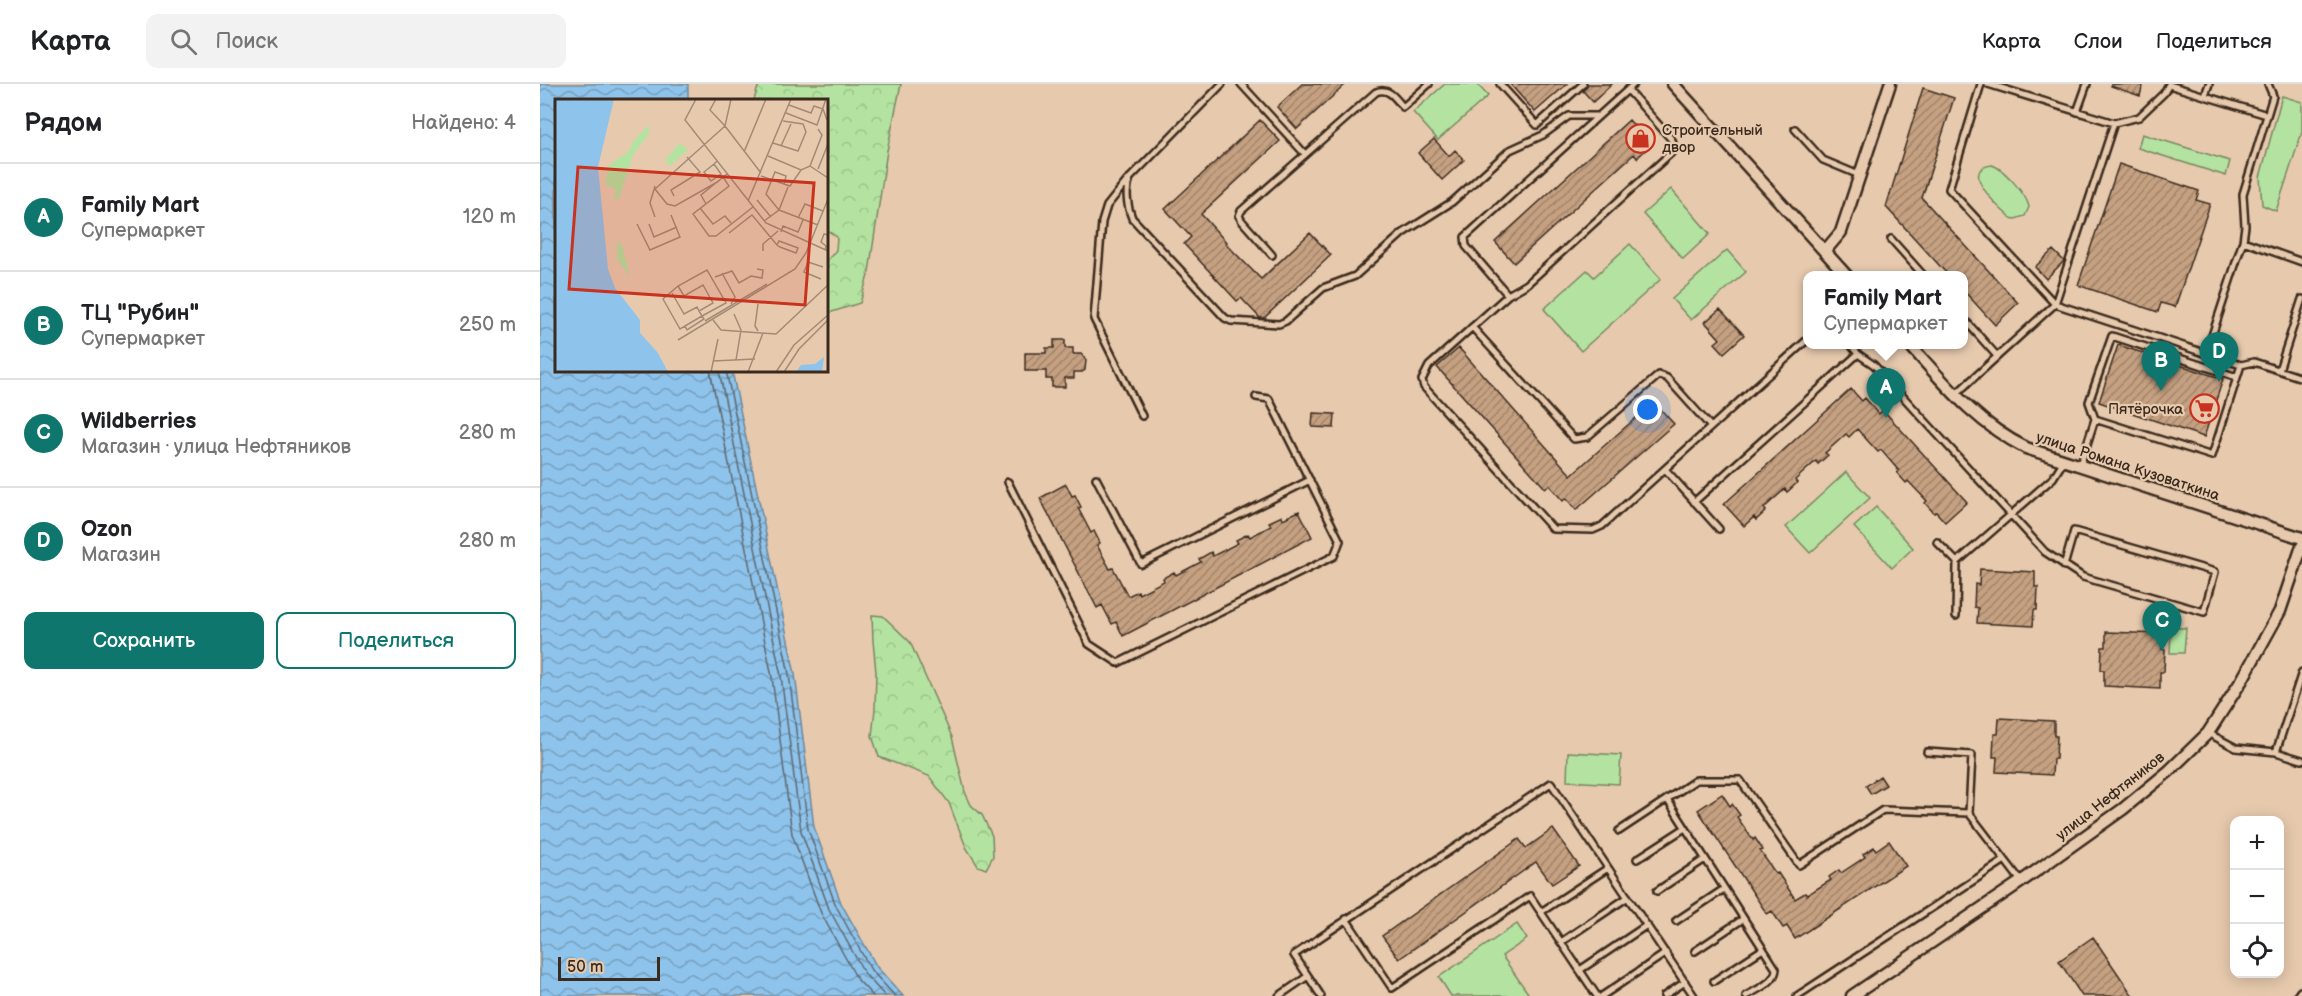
<!DOCTYPE html>
<html lang="ru">
<head>
<meta charset="utf-8">
<style>
  body { margin:0; font-family:"Balsamiq Sans",sans-serif; background:#f2f2f2; color:#202124 }
  .controls { position:absolute; right:18px; bottom:18px; display:grid; overflow:hidden; border-radius:12px; box-shadow:0 3px 15px #0003 }
  .controls button { width:54px; height:54px; display:grid; place-items:center; padding:0; border:0; border-bottom:2px solid #e0e0e0; background:#fff; color:#202124; font:30px sans-serif }
  .scale { position:absolute; left:18px; bottom:15px; width:102px; box-sizing:border-box; padding-left:6px; border:3px solid #3b2a1e; border-top:0; font-size:16px; line-height:21px; white-space:nowrap; color:#3b2a1e; -webkit-text-stroke:4px #e7caae; paint-order:stroke }
  .you { position:absolute; left:1108px; top:326px; width:21px; height:21px; margin:-15px; border:4px solid #fff; border-radius:50%; background:#1a73e8; box-shadow:0 0 0 9px #1a73e833 }
  .badge { display:grid; place-items:center; width:39px; height:39px; border-radius:50%; background:#0f766e; color:#fff; font-size:20px; font-weight:700 }
  .pin { position:absolute; translate:-50% -50px; filter:drop-shadow(0 2px 3px #0008) }
  .pin::after { content:''; position:absolute; top:32px; width:21px; height:18px; background:inherit; clip-path:polygon(0 0,100% 0,50% 100%) }
  .popup { position:absolute; left:1263px; top:187px; width:165px; height:78px; box-sizing:border-box; display:grid; place-content:center; border-radius:12px; background:#fff; filter:drop-shadow(0 2px 4px #0005); font-size:20px; white-space:nowrap; color:#757577 }
  .popup b { font-size:22px; color:#202124 }
  .popup::after { content:''; position:absolute; left:50%; top:100%; margin-left:-12px; border:12px solid transparent; border-top-color:#fff }
  .list { margin:0; padding:0; list-style:none }
  h2 { display:flex; justify-content:space-between; align-items:center; height:78px; margin:0; padding:0 24px; font-size:26px }
  h2 small { font-size:20px; font-weight:400; color:#757577 }
  .list li { display:grid; grid-template-columns:39px 1fr auto; gap:18px; align-items:center; box-sizing:border-box; height:108px; padding:0 24px; border-top:2px solid #e0e0e0 }
  .list b { display:block; font-size:22px; white-space:nowrap }
  .list p { margin:0; font-size:20px; white-space:nowrap; color:#757577 }
  .list em { font-size:20px; font-style:normal; color:#757577 }
  .actions { display:flex; gap:12px; padding:18px 24px }
  .actions a { flex:1; padding:14px 0; border:2px solid #0f766e; border-radius:12px; text-align:center; font-size:21px; color:#0f766e }
  .actions .main { background:#0f766e; color:#fff }
  .icon { flex:none; width:33px; height:33px; fill:none; stroke:currentColor; stroke-width:2; stroke-linecap:round; stroke-linejoin:round }
  .map { position:relative; flex:none; width:1762px; height:912px; overflow:hidden }
  header { display:flex; align-items:center; gap:36px; box-sizing:border-box; height:84px; padding:0 30px; background:#fff; border-bottom:2px solid #e0e0e0 }
  header strong { font-size:28px }
  nav { display:flex; gap:33px; margin-inline-start:auto; font-size:21px }
  .search { width:420px; height:54px; background:#f2f2f2; display:flex; align-items:center; gap:15px; box-sizing:border-box; padding:0 21px; border-radius:12px; color:#757577; font-size:22px }
  main { display:flex }
  aside { flex:1; background:#fff }
  .map>svg:first-child { display:block }
  .forest { fill:url(#forest-crowns); stroke:#788660; stroke-width:1.5 }
  .park { fill:#b4e3a1; stroke:#788660; stroke-width:1.5 }
  .water { fill:url(#water-waves); stroke:#6d8699; stroke-width:1.5 }
  .lines { fill:none; stroke-linecap:round; stroke-linejoin:round }
  .shore { stroke:#5c6770; stroke-width:1.5 }
  .building { fill:url(#building-hatch); stroke:#3b2a1e; stroke-width:1.5 }
  .service-casing { stroke:#3b2a1e; stroke-width:10 }
  .minor-casing { stroke:#3b2a1e; stroke-width:15 }
  .service { stroke:#e7caae; stroke-width:5 }
  .minor { stroke:#e7caae; stroke-width:10 }
  .labels { text-anchor:middle; stroke-width:4.5; stroke-linejoin:round; paint-order:stroke }
  .poi-label { font-size:15px; fill:#3b2a1e; stroke:#e7caae; text-anchor:start }
  .street-label { font-size:15px; fill:#3b2a1e; stroke:#e7caae }
  .inset-road { fill:none; stroke:#a28a74; stroke-width:1.5 }
  .view { fill:#c8321e; fill-opacity:0.15; stroke:#c8321e; stroke-width:3 }
  .inset-edge { fill:none; stroke:#3b2a1e; stroke-width:3 }
</style>
</head>
<body>
<header>
<strong>Карта</strong>
<div class="search"><svg class="icon" aria-label="search" viewBox="0 0 24 24"><circle cx="10" cy="10" r="6"/><path d="M15 15l6 6"/></svg>Поиск</div>
<nav><a>Карта</a><a>Слои</a><a>Поделиться</a></nav>
</header>
<main>
<aside>
<h2>Рядом<small>Найдено: 4</small></h2>
<ul class="list">
<li><span class="badge">A</span><div><b>Family Mart</b><p>Супермаркет</p></div><em>120 m</em></li>
<li><span class="badge">B</span><div><b>ТЦ &quot;Рубин&quot;</b><p>Супермаркет</p></div><em>250 m</em></li>
<li><span class="badge">C</span><div><b>Wildberries</b><p>Магазин · улица Нефтяников</p></div><em>280 m</em></li>
<li><span class="badge">D</span><div><b>Ozon</b><p>Магазин</p></div><em>280 m</em></li>
</ul>
<div class="actions"><a class="main">Сохранить</a><a>Поделиться</a></div>
</aside>
<div class="map">
<svg width="1762" height="912" viewBox="0 0 1762 912">
  <defs>
    <pattern id="forest-crowns" width="20" height="18" patternUnits="userSpaceOnUse" patternTransform="scale(1.5)"><rect width="20" height="18" fill="#b4e3a1"/><path d="M2 6a3 3 0 1 1 6 0M12 15a3 3 0 1 1 6 0" fill="none" stroke="#9cc38a"/></pattern>
    <pattern id="water-waves" width="16" height="10" patternUnits="userSpaceOnUse" patternTransform="scale(1.5)"><rect width="16" height="10" fill="#8ec3eb"/><path d="M0 5q4-4 8 0t8 0" fill="none" stroke="#759fbe"/></pattern>
    <pattern id="building-hatch" width="6" height="6" patternUnits="userSpaceOnUse" patternTransform="scale(1.5)"><rect width="6" height="6" fill="#c5a182"/><path d="M-1 1l2-2M0 6l6-6M5 7l2-2" fill="none" stroke="#a1836a"/></pattern>
  </defs>
  <rect width="100%" height="100%" fill="#e7caae"/>
  <filter id="ink" filterUnits="userSpaceOnUse"><feTurbulence type="fractalNoise" baseFrequency=".0167" numOctaves="2"/><feDisplacementMap in="SourceGraphic" scale="12" xChannelSelector="R" yChannelSelector="G"/><feConvolveMatrix kernelMatrix="1 2 1 2 8 2 1 2 1" color-interpolation-filters="sRGB"/></filter>
  <g filter="url(#ink)">
    <path class="forest" d="M219 0H361L347 67 329 188 320 219 289 229 287 228V177L296 166 297 153 287 146 286 16H214Z
      M332 531 343 532 370 558 412 653 425 708 431 721 442 731 452 752 453 772 446 785 438 782 426 763 409 719 389 692 339 673 332 652 335 625 336 588 333 557Z"/>
    <path class="park" d="M905 0H937L948 12 898 56 873 28Z
      M1742 12 1762 18V48L1736 127 1722 121 1720 93Z
      M1602 50 1690 77 1686 92 1598 64Z
      M1452 81C1463 84 1487 111 1489 123L1485 132 1475 135 1471 134C1460 125 1417 85 1452 81Z
      M1131 105 1170 150 1143 175 1103 130Z
      M1090 160 1121 195 1041 267 1004 225 1047 186 1054 193Z
      M1187 166 1206 188 1151 236 1132 215Z
      M1306 388 1330 414 1270 469 1246 443Z
      M1336 423 1373 464 1352 484 1314 443Z
      M1631 544H1646L1644 569H1630Z
      M1028 668 1081 671 1079 700 1027 697Z
      M977 840 987 855 962 872 990 912H911L899 893Z"/>
    <path class="water" d="M0 0H148V16H16V286L192 287 255 590 274 743 301 819 337 883 363 912H0Z"/>
    <g class="lines">
      <path class="shore" d="M170 286 232 593 252 750 281 829 317 895 333 912
        M179 286 241 592 261 747 289 825 325 890 345 912
        M186 286 249 590 268 745 296 822 331 886 355 912"/>
    </g>
    <path class="building" d="M762 0H806L757 45 737 23Z
      M970 0H1027L995 28Z
      M1048 0H1072L1053 18 1043 7Z
      M1571 0H1603L1600 12 1571 2Z
      M1383 4 1414 14 1382 114 1478 219 1455 241 1424 207V192H1409L1346 123Z
      M720 36 740 57 661 130 686 158 685 159 721 195 770 149 791 171 724 234H720L701 214 697 217 644 160 651 153 625 125Z
      M1089 36 1111 61 1097 74 1094 70 974 179 955 158Z
      M894 55 909 72 915 66 924 76 902 96 878 69Z
      M1579 80 1659 107 1656 116 1670 120 1635 223 1621 219 1618 228 1538 201Z
      M1513 166 1524 177 1506 195 1495 183Z
      M1180 225 1204 251 1184 269 1175 259 1180 255 1165 238Z
      M514 256H525V264H533V270H541L546 276 545 286 542 288H534V294H525V303H512V295H506V287H485V269H506V264H514Z
      M1578 261 1683 295 1664 353 1559 318Z
      M919 264 1031 391 1114 318 1134 340 1036 426 1026 414 1023 417 1009 401 1005 404 897 283Z
      M1311 305 1322 317 1325 314 1339 330 1343 326 1427 418 1405 438 1396 428 1394 429 1385 419 1387 417 1368 397 1366 399 1357 389 1359 387 1341 366 1338 368 1317 345 1309 353 1306 350 1285 369 1288 371 1278 380 1276 377 1255 396 1257 399 1247 408 1245 405 1224 424 1226 427 1216 436 1214 433 1204 442 1184 420Z
      M773 329 795 330 794 344 772 343Z
      M526 400 532 412 535 411 541 423 538 424 551 449 554 447 560 459 557 461 570 485 573 484 588 512 598 507 599 510 624 497 623 494 634 488 636 491 661 478 659 475 671 468 673 472 698 459 696 456 708 450 710 453 731 442 729 438 742 432 743 435 759 427 772 453 583 552 576 538 572 540 562 521 557 524 500 414Z
      M1440 485 1495 488V503H1498L1497 526H1494L1493 542 1437 539 1438 524 1434 523 1435 500 1439 501Z
      M1566 548 1622 550V565L1625 566 1624 588H1620V605L1564 602V586H1561L1562 563H1566Z
      M1459 634 1514 637V652H1517L1516 675H1513L1512 691 1456 688 1457 673H1453L1454 650H1458Z
      M1340 692 1346 701 1331 710 1326 702Z
      M1182 710 1190 722 1192 720 1200 731 1197 733 1213 756 1215 754 1223 766 1220 767 1236 790 1238 789 1255 815 1265 809 1267 811 1291 796 1289 793 1299 786 1301 789 1325 773 1323 770 1334 763 1336 766 1349 757 1366 782 1255 855 1247 842 1243 844 1232 827 1227 830 1158 726Z
      M1013 745 1039 782 1012 800 996 778 859 875 842 852 979 755 986 764Z
      M1553 853 1593 912H1542L1519 877Z"/>
    <g class="lines">
      <defs>
        <path id="service" d="M682 0 590 94C585 106 587 122 592 134L685 234 691 237 739 240 746 237 783 204 815 192 863 149 912 118 970 66 1003 51 1029 32H1057
          M701 0 765 70
          M960 0 997 41 1043 0
          M1448 0 1574 39 1599 33 1624 9 1629 0
          M1629 1 1727 31
          M1088 6 1132 56 1134 64 1131 69 987 200 968 211 889 282 882 296 884 303 1013 445 1053 446 1062 442 1268 255
          M1665 11 1669 0
          M1537 28 1547 0
          M1574 39 1515 220 1701 281 1714 278 1762 294
          M1255 45 1283 76 1319 91
          M587 97 567 122 562 138 554 235 602 332
          M1351 155 1384 192
          M1703 157 1705 142 1703 110 1733 12 1728 0
          M732 171 702 137 699 132 701 127 836 8C849 3 855 14 863 23L889 0
          M968 211 926 162 925 153 1094 0
          M1424 235 1457 272
          M932 243 1034 355 1047 353 1119 291 1127 294 1171 343
          M1310 260 1318 270
          M1666 270 1703 157 1762 178
          M1739 286 1762 215
          M1415 311 1515 220 1409 105 1441 0
          M1555 335 1549 318 1572 252 1697 293
          M1540 382 1555 335 1672 372 1701 281
          M1125 385 1179 445
          M556 394 601 480 770 396
          M468 398 549 560 578 579 794 472 800 457 729 315 716 313
          M1154 418 1318 270 1334 281 1505 468 1543 493 1664 528 1675 488 1534 447 1524 482
          M1397 458 1417 478
          M1416 532 1417 478 1513 394 1523 378
          M1762 588 1736 668 1762 676
          M1668 649 1696 664 1736 668
          M1127 715 1236 885C1235 899 1217 905 1206 912
          M1429 729 1481 797
          M1079 747 1156 696H1200L1259 781 1343 726 1429 729 1432 671 1387 668
          M1097 775 1145 744
          M1117 807 1165 775
          M1001 828 1068 784
          M806 835 852 904 990 812 1057 912
          M1136 837 1184 805
          M1021 858 1088 813
          M1155 867 1203 835
          M1040 886 1107 841
          M768 892 781 912
          M1174 897 1223 865
          M739 912 768 892 754 871 1011 699 1154 912
          M1062 912 1126 869
          M1124 912 1145 898
          M1257 912 1465 776"/>
        <path id="minor" d="M1133 0 1307 192
          M1285 167 1301 148 1350 0
          M1369 260C1406 301 1436 339 1486 364L1762 454
          M1312 912 1482 797 1583 725 1629 687 1668 649 1702 596 1740 527 1762 462
          M1760 912 1762 909"/>
      </defs>
      <use href="#service" class="service-casing"/>
      <use href="#minor" class="minor-casing"/>
      <use href="#service" class="service"/>
      <use href="#minor" class="minor"/>
    </g>
  </g>
  <defs>
    <symbol id="shop-ring" viewBox="-11 -11 22 22"><circle r="9.5" fill="#e7caae" stroke="#c8321e" stroke-width="1.5"/><path d="M-5-2.5h2.3a2.7 3.5 0 0 1 5.4 0H5L5.5 6h-11ZM-1.5-2.5h3a1.5 2.3 0 0 0-3 0Z" fill="#c8321e"/></symbol>
    <symbol id="supermarket-ring" viewBox="-11 -11 22 22"><circle r="9.5" fill="#e7caae" stroke="#c8321e" stroke-width="1.5"/><path d="M-6-5.5h2.5l.6 2H6L4.5 2H-2.5L-4.4-4H-6ZM-1.5 3.2a1.3 1.3 0 1 0 .1 0ZM3 3.2a1.3 1.3 0 1 0 .1 0Z" fill="#c8321e"/></symbol>
  </defs>
  <g fill-rule="evenodd">
    <use href="#shop-ring" x="1084" y="38" width="33" height="33"/>
    <use href="#supermarket-ring" x="1648" y="308" width="33" height="33"/>
  </g>
  <g class="labels">
    <g class="poi-label">
      <text x="1122" y="51">Строительный<tspan x="1122" dy="17">двор</tspan></text>
      <text x="1643" y="330" text-anchor="end">Пятёрочка</text>
    </g>
    <g class="street-label">
      <text transform="translate(1588 382) rotate(18)" y="5">улица Романа Кузоваткина</text>
      <text transform="translate(1570 712) rotate(-38)" y="5">улица Нефтяников</text>
    </g>
  </g>
  <g transform="translate(15 15)">
    <rect width="273" height="273" fill="#e7caae"/>
    <path d="M94 26V35L78 56 64 100 59 101 61 91 50 85 54 66 73 53 79 41ZM62 142 67 146 75 177 62 161Z" fill="#b4e3a1"/>
    <path d="M125 44 133 51 115 67 110 61Z" fill="#b4e3a1"/>
    <path d="M0 0H59L43 68 53 170 60 189 85 221V234L103 254 113 273H0ZM269 258 267 273H241L246 266 260 265Z" fill="#8ec3eb"/>
    <path class="inset-road" d="M141 0 130 21 211 124 273 152M161 0 155 11 170 27 100 90 112 105 120 107 164 82M176 0 170 27 206 74M234 6 256 14 259 7 268 10 272 21M231 14 262 26 271 0M218 44 243 52 251 33 248 25 228 22M226 47 236 25M189 53 211 0M213 57 246 71 255 67 273 79M159 65 166 75 156 82 149 73 159 65 162 62M255 67 267 36 263 30M263 70 273 45M206 77 235 87 246 71M168 78 174 87 138 115 154 137H161L198 108M100 87 95 104 100 118M233 88 224 111 263 126M119 97 116 91 145 73 132 58M202 101 216 118M193 102 236 0M151 105 146 96 172 75M145 109 158 125 170 117 176 124M243 119 250 105 268 112M209 122 224 111 211 95 220 73 231 77 229 86M82 125 95 151 125 138 116 116M94 125 99 138 122 128M226 133 228 127 243 133 248 121M174 134 197 116 222 146 225 148 241 154 243 149 224 142 222 146M270 151 271 147 266 143 269 135 273 136M208 152V145L223 132M167 174 180 198 176 205M160 178 177 172 184 184 196 177 207 179 208 171 202 170M266 180 249 173 253 163 268 168M123 187 129 197 148 186 158 204 144 212 147 217 149 220 132 231 130 227 125 230 108 200 123 187 152 171 171 204 147 217 130 227M117 194 129 215 142 208 144 212M203 205 200 227 203 232M179 215 186 231 181 261M158 221 166 231 221 235 273 186M150 222 212 185M123 241 240 170 251 154 273 100M158 262 200 260M156 273 163 240M193 273 208 234M221 273 239 246 273 216M229 273 244 250 273 221"/>
    <path class="view" d="M23 68 259 84 250 206 14 190Z"/>
    <rect width="273" height="273" class="inset-edge"/>
  </g>
</svg>
<div class="controls">
<button>+</button>
<button>−</button>
<button><svg class="icon" aria-label="locate" viewBox="0 0 24 24"><circle cx="12" cy="12" r="6"/><path d="M12 2v4M12 18v4M2 12h4M18 12h4"/></svg></button>
</div>
<div class="scale">50 m</div>
<div class="you"></div>
<div class="pin badge" style="left:1346px;top:334px">A</div>
<div class="popup"><b>Family Mart</b>Супермаркет</div>
<div class="pin badge" style="left:1621px;top:307px">B</div>
<div class="pin badge" style="left:1622px;top:567px">C</div>
<div class="pin badge" style="left:1679px;top:298px">D</div>
</div>
</main>
</body>
</html>
